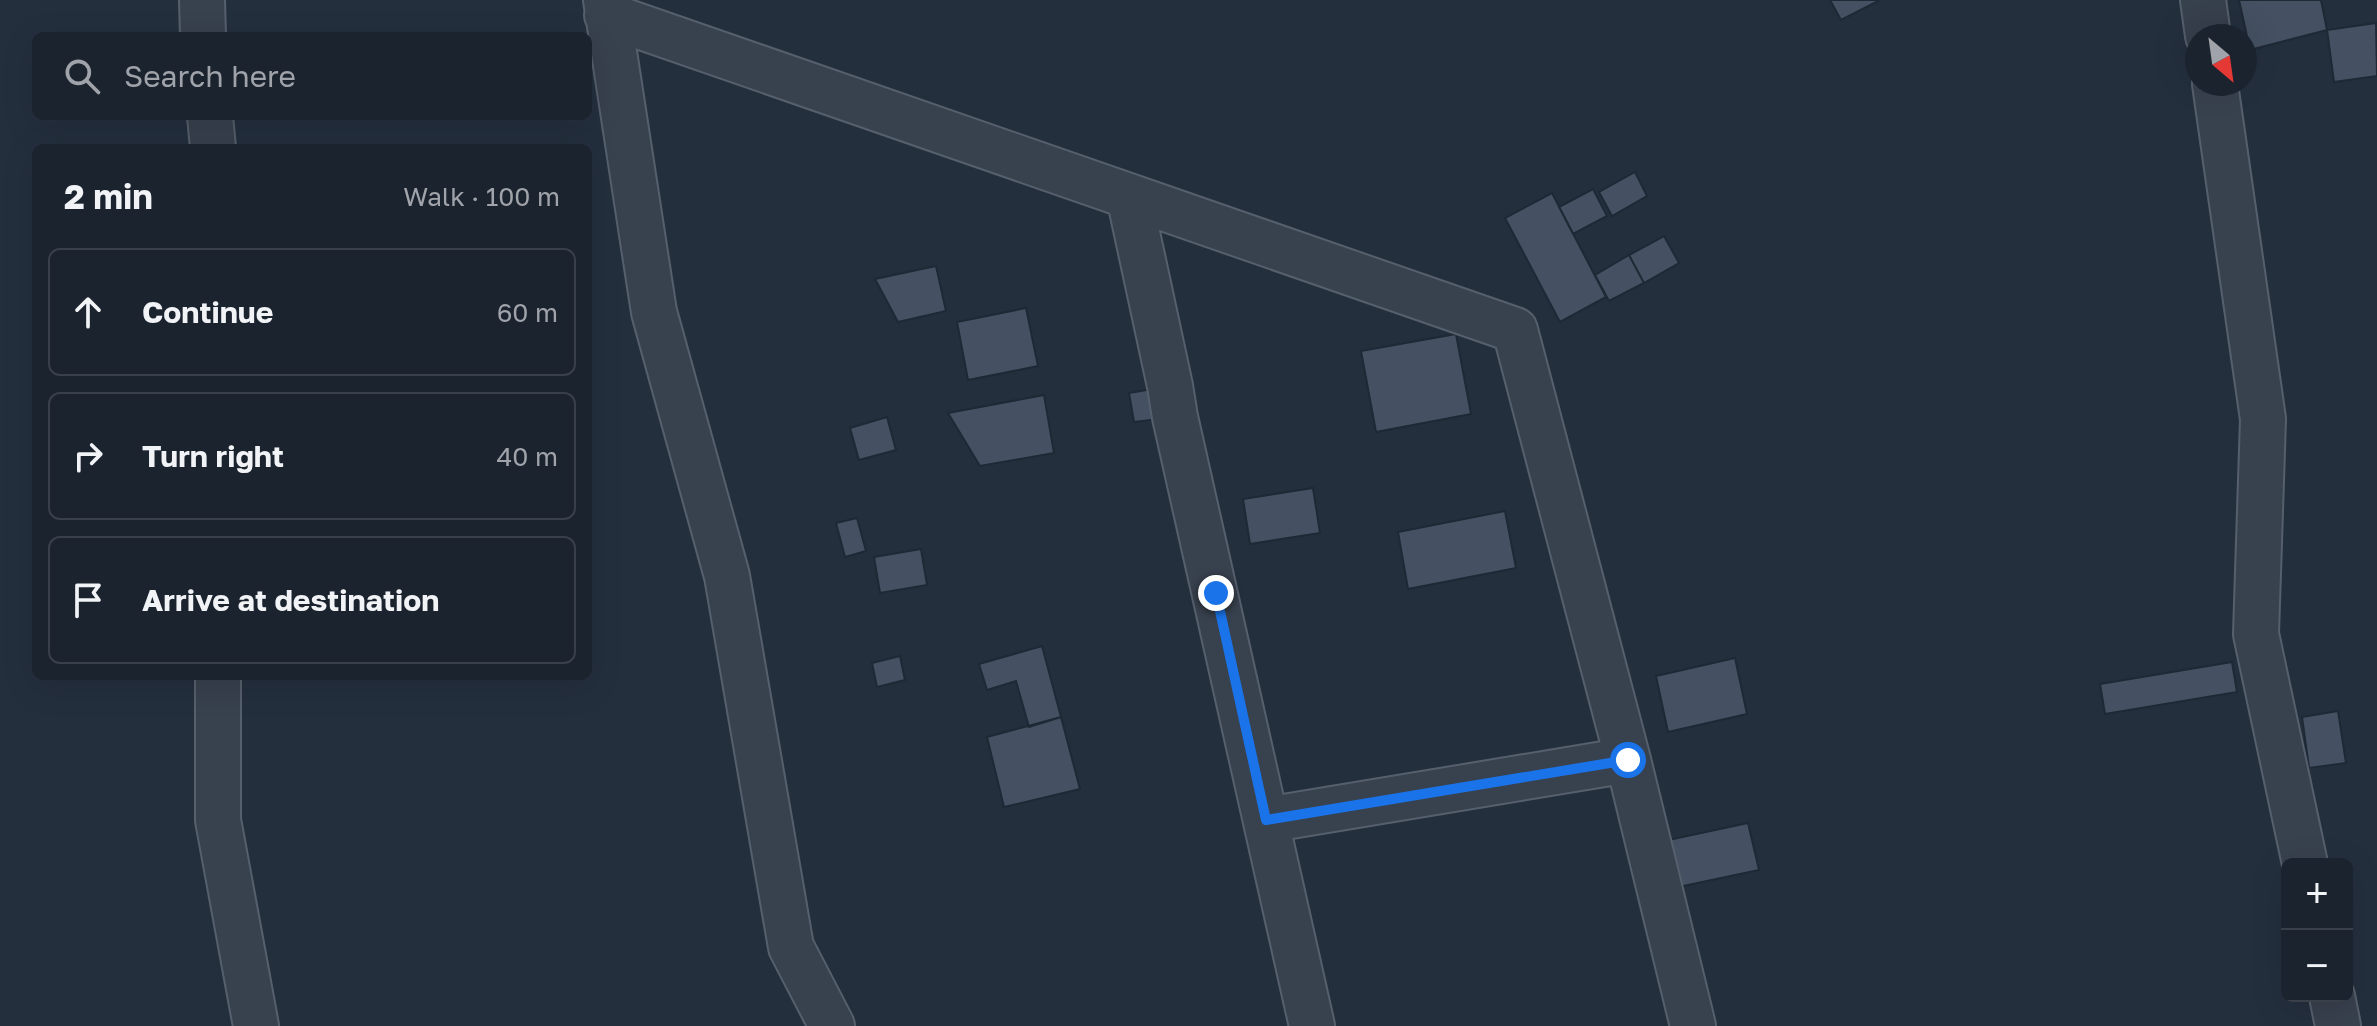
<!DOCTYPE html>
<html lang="en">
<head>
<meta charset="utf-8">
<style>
  body { margin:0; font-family:"Golos Text",sans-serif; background:#242b36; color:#f1f3f6 }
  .controls { position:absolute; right:24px; bottom:24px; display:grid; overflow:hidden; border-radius:12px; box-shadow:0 8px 32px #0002 }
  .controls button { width:72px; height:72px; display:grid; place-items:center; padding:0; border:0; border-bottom:2px solid #39404a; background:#1b232e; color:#f1f3f6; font:40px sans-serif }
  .compass { position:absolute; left:2185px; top:24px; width:72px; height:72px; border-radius:50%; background:#1b232e; box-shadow:0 8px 32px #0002; rotate:151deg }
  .stop { position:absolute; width:24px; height:24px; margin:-18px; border:6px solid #1a73e8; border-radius:50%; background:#fff }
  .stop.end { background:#1a73e8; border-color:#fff; box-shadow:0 2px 8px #0008 }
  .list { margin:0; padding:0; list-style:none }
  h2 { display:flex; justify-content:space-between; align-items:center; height:104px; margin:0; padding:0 32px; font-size:34px }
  h2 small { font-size:26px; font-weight:400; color:#a0a4aa }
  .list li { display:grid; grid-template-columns:52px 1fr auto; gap:24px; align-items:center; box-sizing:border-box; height:128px; margin:0 16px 16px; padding:0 16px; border:2px solid #39404a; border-radius:12px }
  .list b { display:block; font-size:30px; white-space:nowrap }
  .list em { font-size:26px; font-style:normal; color:#a0a4aa }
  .icon { flex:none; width:44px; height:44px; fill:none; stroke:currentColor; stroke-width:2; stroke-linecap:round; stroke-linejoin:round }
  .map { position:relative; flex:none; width:2377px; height:1026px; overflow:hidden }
  .search { position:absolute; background:#1b232e; box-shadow:0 8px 32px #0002; left:32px; top:32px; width:560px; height:88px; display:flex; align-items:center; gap:20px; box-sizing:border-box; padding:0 28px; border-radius:12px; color:#a0a4aa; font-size:30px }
  .panel { position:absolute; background:#1b232e; box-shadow:0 8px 32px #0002; left:32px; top:144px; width:560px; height:536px; border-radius:12px }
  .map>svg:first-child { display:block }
  .building { fill:#455162; stroke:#1f2835; stroke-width:2 }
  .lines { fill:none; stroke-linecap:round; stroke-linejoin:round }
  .minor-casing { stroke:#565f6c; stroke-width:48 }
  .minor { stroke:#38414e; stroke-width:44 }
  .route { stroke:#1a73e8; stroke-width:10 }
</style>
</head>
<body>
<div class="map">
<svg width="2377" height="1026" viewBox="0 0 2377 1026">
  <rect width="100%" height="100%" fill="#242f3e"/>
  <path class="building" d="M1830 0H1880L1841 20Z
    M2239 0H2321L2327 30 2250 50Z
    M2376 23 2377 76 2334 82 2327 30Z
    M1635 172 1647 196 1612 216 1599 192Z
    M1593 189 1607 216 1573 234 1559 207Z
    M1552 193 1606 297 1560 322 1505 218Z
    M1664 236 1679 263 1644 283 1629 255Z
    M1629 255 1644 283 1609 301 1595 275Z
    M936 266 946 311 898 322 875 279Z
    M1026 308 1038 366 968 380 957 322Z
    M1456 334 1471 414 1376 432 1361 351Z
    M1170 386 1175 417 1134 422 1129 393Z
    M1044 395 1054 453 980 466 948 413Z
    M887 417 896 450 859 460 850 428Z
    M1313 488 1320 533 1250 544 1243 499Z
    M1505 511 1516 568 1408 589 1398 532Z
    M857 518 866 551 845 557 836 523Z
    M921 549 927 585 880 593 874 557Z
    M1042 646 1061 717 1029 727 1016 681 987 690 979 664Z
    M900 656 905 680 877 687 872 663Z
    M1735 658 1747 714 1668 732 1656 676Z
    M2232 662 2237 692 2105 714 2100 684Z
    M2338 711 2346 763 2309 768 2302 717Z
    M1061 717 1080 789 1004 807 987 737Z
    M1748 823 1759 870 1669 889 1659 842Z"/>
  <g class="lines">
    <defs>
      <path id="minor" d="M202 0 203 36
        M606 0 654 312 727 576 791 947 832 1026
        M2203 0 2208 36
        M607 15 1515 330 1628 760 1693 1026
        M2215 84 2263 419 2256 634 2305 864
        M210 116 213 148
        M1129 196 1170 386 1175 417 1312 1026
        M218 676V820L256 1026
        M1266 820 1628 760
        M2332 996 2338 1026"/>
    </defs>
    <use href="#minor" class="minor-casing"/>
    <use href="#minor" class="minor"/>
  </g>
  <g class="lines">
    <path class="route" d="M1216 593 1266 820 1628 760"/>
  </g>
</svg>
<div class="controls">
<button>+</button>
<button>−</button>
</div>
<svg class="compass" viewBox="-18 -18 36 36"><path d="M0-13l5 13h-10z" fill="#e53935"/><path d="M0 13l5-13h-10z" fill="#a0a4aa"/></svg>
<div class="stop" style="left:1628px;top:760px"></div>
<div class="stop end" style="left:1216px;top:593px"></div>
<div class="search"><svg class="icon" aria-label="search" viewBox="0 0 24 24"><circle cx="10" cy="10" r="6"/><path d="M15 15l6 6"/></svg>Search here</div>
<section class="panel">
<h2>2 min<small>Walk · 100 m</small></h2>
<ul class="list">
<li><svg class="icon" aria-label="ahead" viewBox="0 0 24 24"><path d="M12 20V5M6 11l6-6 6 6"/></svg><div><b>Continue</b></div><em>60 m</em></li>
<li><svg class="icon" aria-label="right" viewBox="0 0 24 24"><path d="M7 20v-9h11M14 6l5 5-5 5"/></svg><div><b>Turn right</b></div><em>40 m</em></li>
<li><svg class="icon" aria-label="arrive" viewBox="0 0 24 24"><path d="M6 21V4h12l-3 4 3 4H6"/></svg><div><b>Arrive at destination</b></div></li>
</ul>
</section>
</div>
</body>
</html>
